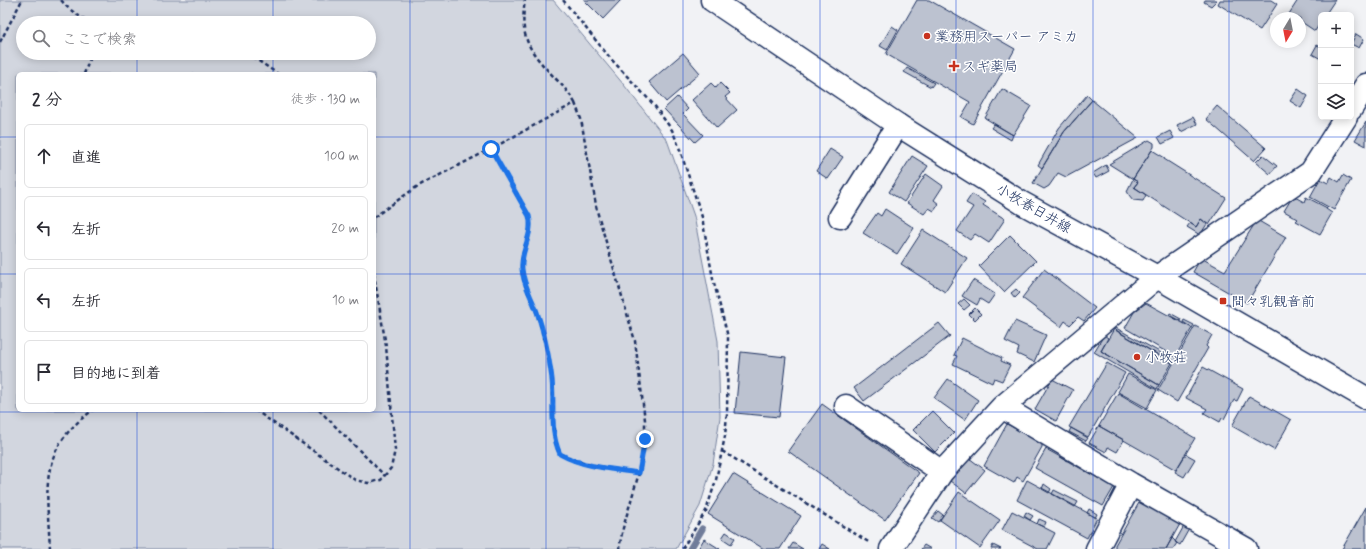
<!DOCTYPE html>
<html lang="ja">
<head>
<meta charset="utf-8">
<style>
  body { margin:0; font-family:Mynerve,"Klee One",sans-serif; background:#f7f7f7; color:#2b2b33 }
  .controls { position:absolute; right:12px; top:12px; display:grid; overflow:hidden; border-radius:6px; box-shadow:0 2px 10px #0003 }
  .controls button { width:36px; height:36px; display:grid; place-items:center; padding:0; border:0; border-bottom:1px solid #e1e1e2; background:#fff; color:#2b2b33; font:20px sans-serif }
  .compass { position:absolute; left:1270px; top:12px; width:36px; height:36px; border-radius:50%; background:#fff; box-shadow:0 2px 10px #0003; rotate:190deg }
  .stop { position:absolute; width:12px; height:12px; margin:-9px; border:3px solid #1a73e8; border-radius:50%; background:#fff }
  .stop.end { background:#1a73e8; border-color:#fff; box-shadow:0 1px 4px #0008 }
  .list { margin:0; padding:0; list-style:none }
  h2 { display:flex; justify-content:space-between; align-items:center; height:52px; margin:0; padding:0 16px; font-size:17px }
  h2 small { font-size:13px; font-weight:400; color:#7c7c81 }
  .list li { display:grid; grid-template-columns:26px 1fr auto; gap:12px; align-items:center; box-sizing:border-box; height:64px; margin:0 8px 8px; padding:0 8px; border:1px solid #e1e1e2; border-radius:6px }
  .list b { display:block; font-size:15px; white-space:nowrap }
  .list em { font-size:13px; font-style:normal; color:#7c7c81 }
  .icon { flex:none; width:22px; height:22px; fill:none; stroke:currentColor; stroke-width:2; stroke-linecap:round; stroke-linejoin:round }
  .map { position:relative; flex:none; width:1366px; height:549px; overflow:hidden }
  .search { position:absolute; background:#fff; box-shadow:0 2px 10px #0003; left:16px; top:16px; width:360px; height:44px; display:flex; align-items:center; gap:10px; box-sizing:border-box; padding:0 14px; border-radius:22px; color:#7c7c81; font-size:15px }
  .panel { position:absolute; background:#fff; box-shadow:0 2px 10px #0003; left:16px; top:72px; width:360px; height:340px; border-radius:6px }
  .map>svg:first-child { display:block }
  .green { fill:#d2d6df; stroke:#76829e; fill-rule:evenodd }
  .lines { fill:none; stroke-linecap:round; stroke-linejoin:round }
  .stream { stroke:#707c9a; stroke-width:7 }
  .building { fill:#bcc2d0; stroke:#1b2f5e }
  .minor-casing { stroke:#1b2f5e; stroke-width:25 }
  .major-casing { stroke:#1b2f5e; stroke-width:25 }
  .path { stroke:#1b2f5e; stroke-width:2.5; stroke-dasharray:4 3; stroke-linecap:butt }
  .minor { stroke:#fff; stroke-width:22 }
  .major { stroke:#fff; stroke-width:22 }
  .route { stroke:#1a73e8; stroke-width:5 }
  .grid { fill:none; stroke:#1d4ed8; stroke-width:1; stroke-opacity:0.55 }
  .poi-dot { fill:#c8321e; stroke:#fff; stroke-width:1.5 }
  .labels { text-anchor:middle; stroke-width:3; stroke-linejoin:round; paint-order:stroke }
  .poi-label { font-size:14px; fill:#1b2f5e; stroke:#fff; text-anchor:start }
  .street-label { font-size:14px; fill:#1b2f5e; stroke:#fff }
</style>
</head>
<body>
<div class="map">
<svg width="1366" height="549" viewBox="0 0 1366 549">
  <rect width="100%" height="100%" fill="#f1f2f5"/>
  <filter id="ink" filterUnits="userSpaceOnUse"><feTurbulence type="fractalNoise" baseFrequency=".025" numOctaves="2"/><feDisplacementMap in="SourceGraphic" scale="8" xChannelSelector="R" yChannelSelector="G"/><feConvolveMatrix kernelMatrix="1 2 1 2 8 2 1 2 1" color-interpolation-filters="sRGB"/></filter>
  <g filter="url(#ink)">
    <path class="green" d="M0 0H553L624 85 667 140 694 216 718 341 720 417 713 464 700 506 676 549H0ZM23 23H369V53H23ZM18 74H374V410H18Z"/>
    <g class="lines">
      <path class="stream" d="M690 549 702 529"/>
    </g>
    <path class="building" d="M584 0H621L603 19Z
      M917 0H929L1015 49 973 124 961 117 970 102 886 54Z
      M1205 0H1217L1211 6 1204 2Z
      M1220 0H1271L1277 4 1260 30 1218 4Z
      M1298 0H1335L1325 15H1321V22L1315 31 1300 21V18H1295L1289 14Z
      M892 26 898 30 887 50 880 46Z
      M1356 34 1364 39 1359 48 1351 44Z
      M1317 45 1321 47V59L1312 54Z
      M683 53 700 73 666 102 649 82Z
      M907 68 934 83 931 87 904 72Z
      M711 83 716 88 720 83 730 93 725 97 737 110 717 128 692 100Z
      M1002 89 1031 106 1013 135 985 118Z
      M1298 89 1308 96 1301 108 1290 101Z
      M1087 95 1092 100 1064 132 1042 168 1038 165 1059 128Z
      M677 97 688 109 683 114 703 135 695 142 664 109Z
      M1092 100 1138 138 1066 177 1058 173 1049 186 1044 189 1033 183 1064 132Z
      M1217 106 1266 148 1254 161 1206 119Z
      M1193 117 1197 124 1181 132 1177 125Z
      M1366 122V146L1355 140Z
      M994 124 1013 135 1011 140 991 128Z
      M1170 131 1174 138 1162 144 1158 137Z
      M1149 140 1154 143V147L1133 179 1109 164Z
      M830 149 843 157 828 179 816 171Z
      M1152 150 1165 158 1164 159 1226 198 1209 225 1201 219 1196 227 1134 187 1138 182 1133 179Z
      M1263 155 1277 166 1270 174 1256 162Z
      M912 156 928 166 904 202 889 192Z
      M1106 165 1109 171 1096 178 1093 173Z
      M926 174 943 186 934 200 939 204 934 211 929 208 924 214 907 203Z
      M1343 175 1351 180 1334 210 1310 197 1320 179 1328 183 1331 177 1339 182Z
      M1133 179 1138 182 1134 187 1146 195 1143 201 1133 200 1129 195 1127 191Z
      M972 194 985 202 983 205 1005 219 989 243 975 234 970 240 957 231 973 207 966 203Z
      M1293 196 1304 202 1306 197 1327 208 1326 209 1332 213 1320 234 1296 221 1298 219 1284 211Z
      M885 209 914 228 897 254 863 233 877 213 881 216Z
      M1201 219 1207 224 1200 235 1187 227 1190 223 1196 227Z
      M1257 220 1286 237 1247 303 1193 272 1201 258 1225 271Z
      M923 230 967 258 945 292 901 264Z
      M1010 235 1036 261 1004 292 979 266Z
      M1044 269 1095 308 1084 321 1078 317 1070 325 1065 321 1061 327 1022 298Z
      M973 280 995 294 988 304 980 299 977 305 962 296Z
      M1016 289 1020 293 1015 298 1011 293Z
      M964 299 970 305 964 310 958 304Z
      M1146 303 1192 328 1175 357 1125 328 1134 312Z
      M975 308 981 314 975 320 969 314Z
      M1170 313 1181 319 1180 321 1169 315Z
      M1184 320 1194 325 1192 328 1183 322Z
      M1015 321 1046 335 1034 362 1017 354 1019 348 1005 341Z
      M939 323 950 336 864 401 854 388Z
      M1195 326 1212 335 1206 346 1208 348 1177 402 1158 390Z
      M1116 328 1174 360 1172 363 1115 330Z
      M1114 329 1172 363 1159 385 1101 351Z
      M1104 335 1108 338 1101 351 1159 385 1157 389 1094 352Z
      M962 338 1002 358 1001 361 1010 365 1002 381 994 378 992 383 953 364 957 356 954 355Z
      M741 352 786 357 779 417 735 413Z
      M1107 363 1125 373 1088 437 1069 427Z
      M1203 367 1243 389 1237 401 1234 400 1224 419 1222 418 1220 422 1204 413 1207 409 1186 398Z
      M1128 374 1157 390 1147 408 1118 392Z
      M948 379 978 400 965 420 934 398Z
      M1052 379 1073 390 1056 421 1035 409Z
      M1118 393 1195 438 1176 470 1099 426Z
      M1249 396 1291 420 1274 450 1232 426Z
      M822 404 919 473 885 520 788 451Z
      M932 411 954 433 935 452 913 430Z
      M1007 424 1042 444V447L1023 481 1017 477 1014 483 984 466Z
      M1099 426 1124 440 1117 452 1108 447 1106 452 1089 443Z
      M1071 428 1088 438 1086 441 1069 432Z
      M1046 449 1114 487 1103 506 1035 468Z
      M1061 454 1069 459 1067 461 1059 456Z
      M1186 454 1195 459 1184 477 1175 472Z
      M969 458 985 470 966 493 950 481Z
      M733 474 801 516 780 549H764L708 514Z
      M1027 480 1097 518 1087 538 1017 500Z
      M1044 484 1051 489 1049 493 1042 489Z
      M1054 490 1078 502 1075 507 1052 494Z
      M959 492 1000 520 980 548 940 520Z
      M1140 501 1180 524 1166 549H1115V545Z
      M1366 507V549H1342Z
      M1089 509 1097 514 1095 518 1087 513Z
      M938 511 943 515 938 522 932 518Z
      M1012 511 1055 533 1047 549H1038L1002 530Z
      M1026 512 1033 516 1030 520 1024 516Z
      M1039 519 1046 522 1044 527 1037 524Z
      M1184 526 1189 529 1180 545 1175 542Z
      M726 532 735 538 731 544 722 538Z
      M1172 538 1177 543 1173 549H1166Z
      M704 539 720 549H698Z
      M793 543 803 549H789Z
      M822 544 830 549H819Z
      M924 545 931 549H921Z
      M993 545 1001 549H991Z"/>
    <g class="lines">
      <defs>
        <path id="minor" d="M1351 109 1366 85
          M840 217 898 125
          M846 406 942 472
          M1002 407 1131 484 1246 549
          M891 549 942 472 1002 407 1157 277 1311 172 1346 117
          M1097 549 1131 484"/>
        <path id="major" d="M712 0 898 125 1022 203 1157 277 1366 398"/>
      </defs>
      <use href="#minor" class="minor-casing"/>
      <use href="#major" class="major-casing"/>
      <path class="path" d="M61 0C70 11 81 19 95 23
        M563 0 611 59 654 105 672 130 678 144 702 217 713 279 728 337 727 415 725 436 716 480 706 511 682 549
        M0 42 22 0
        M247 53 278 74
        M84 74 92 53
        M575 103 581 119 597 211 635 341 645 420V439L639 473 623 528 619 549
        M491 149 529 216C534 235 520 250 522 269 523 285 532 298 537 312 543 332 548 352 551 372 556 399 548 428 560 454 584 467 612 469 639 473
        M374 217 418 186 491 149 575 103C570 94 564 87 556 79 530 52 519 39 525 0
        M255 410 355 480 368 483 381 480 391 468 395 450 386 346 374 275
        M319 410 385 476
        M722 451 870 543
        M50 549C47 488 37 450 93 410"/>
      <use href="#minor" class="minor"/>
      <use href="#major" class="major"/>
    </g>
  </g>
  <g class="lines" filter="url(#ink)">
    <path class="route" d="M491 149 529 216C534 235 520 250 522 269 523 284 532 298 537 312 544 332 548 351 551 372 556 399 548 428 560 454 583 467 612 469 639 473L645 439"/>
  </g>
  <path class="grid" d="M137 0V23M273 0V23M410 0V549M546 0V549M683 0V549M820 0V549M956 0V549M1093 0V549M1229 0V549M137 53V74M273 53V74M0 137H18M374 137H1366M0 274H18M374 274H1366M137 410V549M273 410V549M0 412H1366"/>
  <g class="poi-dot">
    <circle cx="927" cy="36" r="4"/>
    <path d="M952 60h4v4h4v4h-4v4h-4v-4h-4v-4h4z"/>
    <rect x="1219" y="297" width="8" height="8" rx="2"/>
    <circle cx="1137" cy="357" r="4"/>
  </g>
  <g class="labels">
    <g class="poi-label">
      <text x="935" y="41">業務用スーパー アミカ</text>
      <text x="962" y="71">スギ薬局</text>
      <text x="1231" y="306">間々乳観音前</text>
      <text x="1145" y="362">小牧荘</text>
    </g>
    <g class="street-label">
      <text transform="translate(1034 208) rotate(30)" y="5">小牧春日井線</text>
    </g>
  </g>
</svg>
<div class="controls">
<button>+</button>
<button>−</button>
<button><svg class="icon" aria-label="layers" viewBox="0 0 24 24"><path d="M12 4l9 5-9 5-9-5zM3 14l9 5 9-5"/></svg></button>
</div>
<svg class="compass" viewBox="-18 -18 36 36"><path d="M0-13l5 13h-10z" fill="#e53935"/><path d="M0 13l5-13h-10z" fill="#7c7c81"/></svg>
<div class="stop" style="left:491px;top:149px"></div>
<div class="stop end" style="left:645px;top:439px"></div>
<div class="search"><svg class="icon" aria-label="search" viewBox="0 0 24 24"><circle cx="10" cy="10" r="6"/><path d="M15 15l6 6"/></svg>ここで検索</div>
<section class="panel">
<h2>2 分<small>徒歩 · 130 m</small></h2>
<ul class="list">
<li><svg class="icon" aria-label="ahead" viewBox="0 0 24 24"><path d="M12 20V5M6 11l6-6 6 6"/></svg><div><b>直進</b></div><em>100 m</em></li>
<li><svg class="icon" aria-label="left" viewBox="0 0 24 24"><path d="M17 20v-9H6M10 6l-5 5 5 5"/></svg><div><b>左折</b></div><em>20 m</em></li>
<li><svg class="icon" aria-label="left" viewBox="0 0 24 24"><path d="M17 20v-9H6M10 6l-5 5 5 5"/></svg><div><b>左折</b></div><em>10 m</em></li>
<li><svg class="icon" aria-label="arrive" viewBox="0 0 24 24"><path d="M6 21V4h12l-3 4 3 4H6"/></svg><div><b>目的地に到着</b></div></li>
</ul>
</section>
</div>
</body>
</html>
